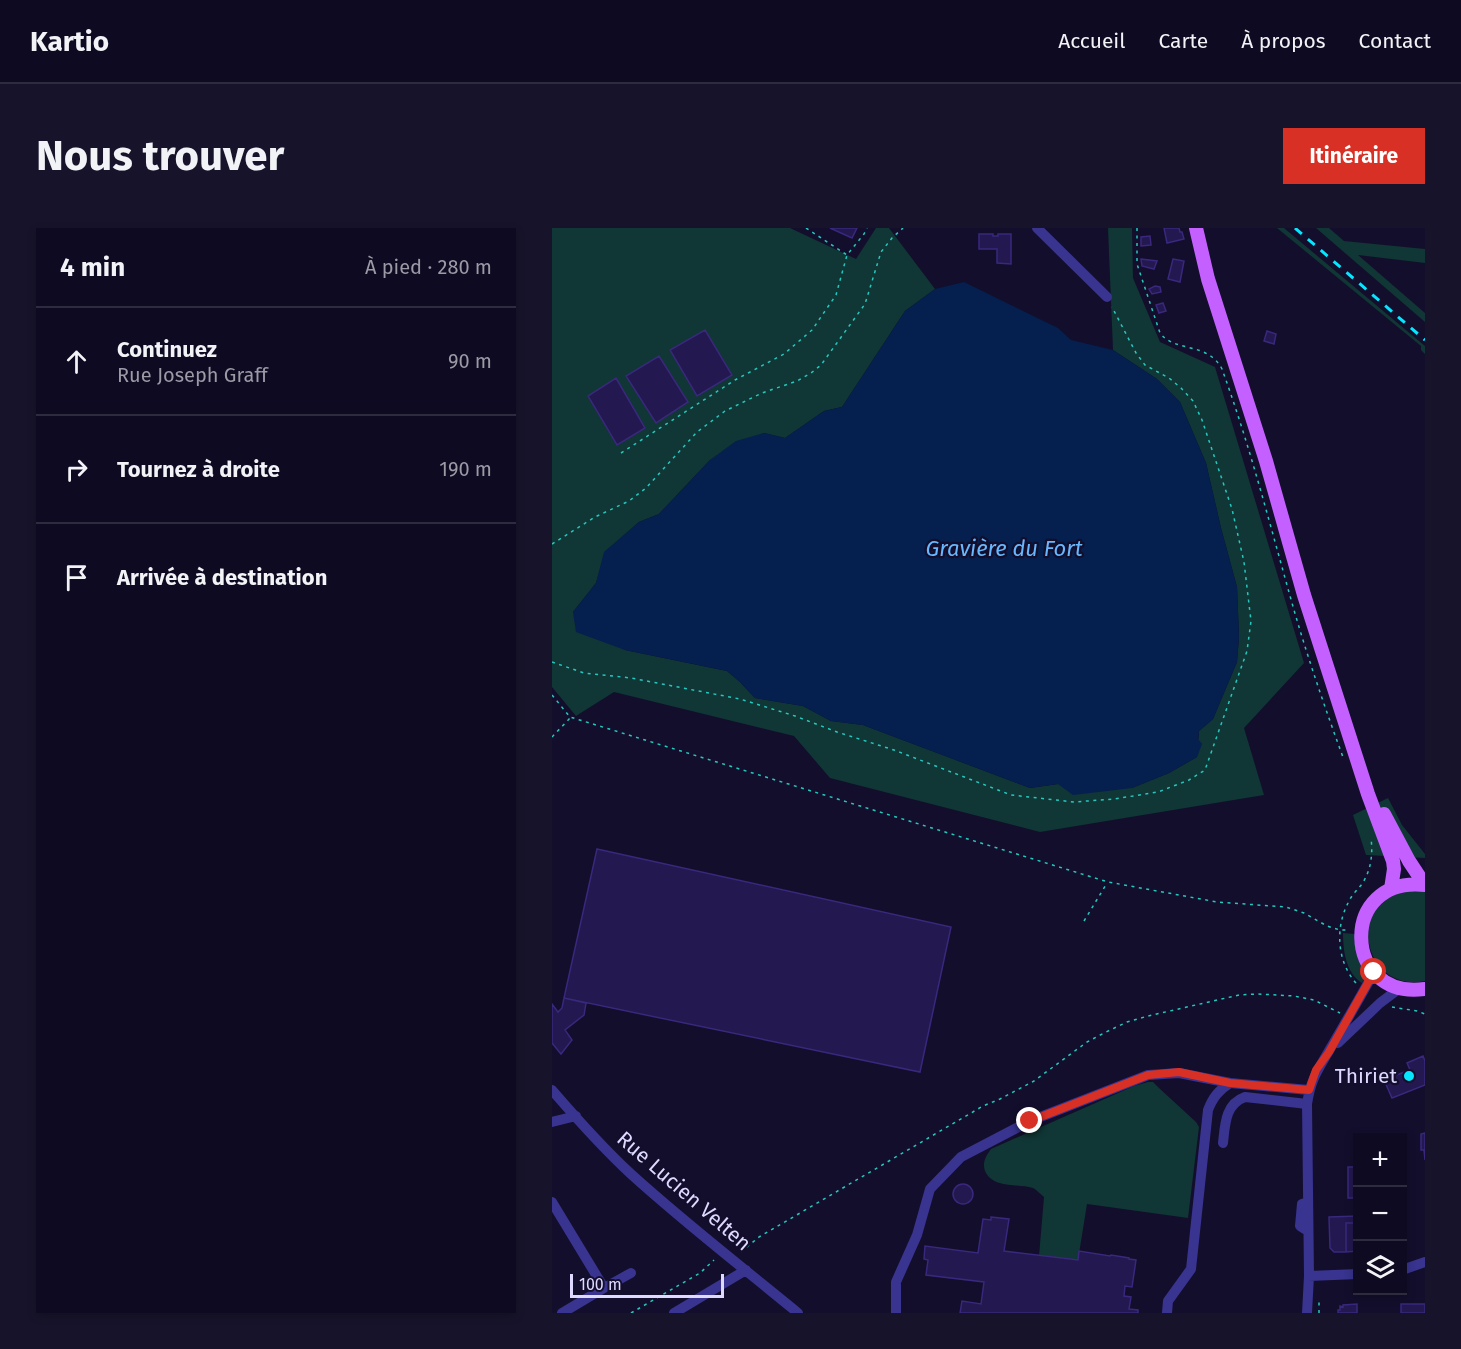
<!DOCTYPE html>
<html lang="fr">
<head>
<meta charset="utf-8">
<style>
  body { margin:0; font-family:"Fira Sans",sans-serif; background:#17132a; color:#f1f3f6 }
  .controls { position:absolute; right:18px; bottom:18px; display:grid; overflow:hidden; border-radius:0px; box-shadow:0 3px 9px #0003 }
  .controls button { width:54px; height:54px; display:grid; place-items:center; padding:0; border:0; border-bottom:2px solid #2e2b3f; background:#0e0a21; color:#f1f3f6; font:30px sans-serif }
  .scale { position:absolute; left:18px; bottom:15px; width:154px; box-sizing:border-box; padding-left:6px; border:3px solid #ddd9ff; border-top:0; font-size:16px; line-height:21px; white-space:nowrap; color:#ddd9ff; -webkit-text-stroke:4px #130e2c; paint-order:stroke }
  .stop { position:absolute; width:18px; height:18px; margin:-14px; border:4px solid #d93025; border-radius:50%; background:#fff }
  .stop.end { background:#d93025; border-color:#fff; box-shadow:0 2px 6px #0008 }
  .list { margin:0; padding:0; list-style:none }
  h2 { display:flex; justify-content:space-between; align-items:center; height:78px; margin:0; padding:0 24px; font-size:26px }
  h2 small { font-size:20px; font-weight:400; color:#9b9aa5 }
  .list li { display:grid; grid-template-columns:39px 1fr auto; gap:18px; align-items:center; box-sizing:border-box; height:108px; padding:0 24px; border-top:2px solid #2e2b3f }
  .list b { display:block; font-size:22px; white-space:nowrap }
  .list p { margin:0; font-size:20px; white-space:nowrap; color:#9b9aa5 }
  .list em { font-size:20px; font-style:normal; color:#9b9aa5 }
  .icon { flex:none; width:33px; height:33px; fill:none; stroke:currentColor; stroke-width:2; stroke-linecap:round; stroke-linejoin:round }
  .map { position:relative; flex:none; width:873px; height:1085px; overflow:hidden; border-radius:0px }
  header { display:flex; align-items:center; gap:36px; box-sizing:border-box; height:84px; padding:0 30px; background:#0e0a21; border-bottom:2px solid #2e2b3f }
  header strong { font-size:28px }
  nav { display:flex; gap:33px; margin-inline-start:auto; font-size:21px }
  .intro { display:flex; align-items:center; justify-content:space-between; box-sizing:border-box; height:144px; padding:0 36px }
  h1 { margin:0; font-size:42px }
  .button { padding:15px 27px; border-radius:0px; background:#d93025; color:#fff; font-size:21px; font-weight:700 }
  main { display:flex; gap:36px; padding:0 36px }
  aside { flex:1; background:#0e0a21; border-radius:0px; box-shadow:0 3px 9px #0003 }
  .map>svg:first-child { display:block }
  .green { fill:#103635 }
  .water { fill:#051f4e }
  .building { fill:#23184f; stroke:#39287d; stroke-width:1.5 }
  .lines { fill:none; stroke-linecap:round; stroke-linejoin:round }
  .path { stroke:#23c9bf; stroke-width:1.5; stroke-dasharray:3 4.5; stroke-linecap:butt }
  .minor { stroke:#38348f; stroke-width:10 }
  .major { stroke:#c460ff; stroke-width:14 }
  .rail { stroke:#05e6ff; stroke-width:3; stroke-dasharray:9 8; stroke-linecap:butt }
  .route { stroke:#d93025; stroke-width:8 }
  .poi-dot { fill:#05e6ff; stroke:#130e2c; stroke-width:2 }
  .labels { text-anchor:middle; stroke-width:4.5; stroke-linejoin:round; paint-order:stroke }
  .poi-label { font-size:21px; fill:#ddd9ff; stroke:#130e2c; text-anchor:end }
  .street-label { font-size:21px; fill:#ddd9ff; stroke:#130e2c }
  .water-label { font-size:22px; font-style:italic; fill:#67b8ff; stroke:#130e2c }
</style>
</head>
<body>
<header>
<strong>Kartio</strong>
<nav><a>Accueil</a><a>Carte</a><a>À propos</a><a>Contact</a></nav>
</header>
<div class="intro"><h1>Nous trouver</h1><a class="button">Itinéraire</a></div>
<main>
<aside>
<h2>4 min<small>À pied · 280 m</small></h2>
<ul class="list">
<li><svg class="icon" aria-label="ahead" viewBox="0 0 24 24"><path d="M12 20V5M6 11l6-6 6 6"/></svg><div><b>Continuez</b><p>Rue Joseph Graff</p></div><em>90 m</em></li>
<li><svg class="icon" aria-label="right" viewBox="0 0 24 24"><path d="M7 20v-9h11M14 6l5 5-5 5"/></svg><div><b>Tournez à droite</b></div><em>190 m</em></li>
<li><svg class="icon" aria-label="arrive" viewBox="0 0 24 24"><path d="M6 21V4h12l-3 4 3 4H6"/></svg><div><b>Arrivée à destination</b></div></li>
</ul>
</aside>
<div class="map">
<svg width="873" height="1085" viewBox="0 0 873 1085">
  <rect width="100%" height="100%" fill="#130e2c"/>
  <path class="green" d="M0 0H238L304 31 324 0H337L383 61 353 83 290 179 272 183 233 210 212 205 158 232 107 286 87 294 53 324 44 355 21 384 73 422 175 443 188 454 203 470 251 478 279 493 311 497 478 560 506 556 580 560 617 545 645 529 647 503 661 491 685 434 687 409 685 359 669 300 654 235 628 174 605 151 561 122 556 0H580L581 50 608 114 663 139 752 435 692 500 712 567 488 604 278 550 242 508 62 464 24 488 0 459Z
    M725 0H732L873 118V126L869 122V118Z
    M764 0H777L792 13 873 21V35L806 27 873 85V94Z
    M836 570 850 597 873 626V630L814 627 801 587Z
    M859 663 873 664V753C817 765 793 686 845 666 849 664 855 664 859 663Z
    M791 705 803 706C803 713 804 720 806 726 809 737 815 744 810 755 794 745 791 723 791 705Z
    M596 854H601L607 860 644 894 647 899 636 990 535 976 526 1032 487 1028 492 969C488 966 485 962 481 960 465 955 441 961 433 943 430 934 434 928 439 921L582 858Z"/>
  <path class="water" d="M412 54 506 100 519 112 561 122 605 151 628 174 654 235 669 300 685 359 687 409 685 434 661 491 647 503 646 511 650 516 645 529 617 545 580 560 521 567 506 556 478 560 311 497 279 493 251 478 203 470 188 454 175 443 73 422 24 404 21 384 44 355 52 324 87 294 107 286 158 232 184 213 212 205 233 210 272 183 290 179 353 83 383 61Z"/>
  <path class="building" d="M278 0H305L300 10Z
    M612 0H627L628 4H630L632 11 615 15Z
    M427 6H441V8H446V6H459V36L445 35V21H427Z
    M598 8 599 17 589 18V9Z
    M589 31 605 33 602 41 590 38Z
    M621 31 632 33 628 54 616 51Z
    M603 58 608 59 609 64 600 66 597 61Z
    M611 75 614 83 607 85 604 77Z
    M153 102 180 147 145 168 118 122Z
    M715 103 724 106 722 116 712 113Z
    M107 128 136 174 104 195 74 148Z
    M64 150 93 200 65 217 36 168Z
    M45 621 399 699 368 844 12 770Z
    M12 770 34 775 32 787 13 802 20 812 9 826 0 815V776L6 784 10 780Z
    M871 828 873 833V857L840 870 832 852 855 843 856 845 859 844 855 835Z
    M873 905V932L872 922H869V906Z
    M852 908 853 970H850V910H814Z
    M796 939H806V970H796Z
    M401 966a10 10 0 1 1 20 0a10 10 0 1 1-20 0Z
    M806 988V995H794V1024H782L778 1020 777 989Z
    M439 989 457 991 452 1023 526 1032 527 1023 558 1028 559 1027 577 1030V1031L584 1032 580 1059 573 1058 572 1068 579 1069 577 1081 586 1082V1085H408L410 1073 429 1076 432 1054 374 1047 376 1032 372 1031 373 1018 426 1025 431 991 439 992Z
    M794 995H806V1023L794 1024Z
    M805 1076V1085H786V1082H788V1078L791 1079V1077Z
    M849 1076H873V1085H849Z"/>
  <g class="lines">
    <path class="path" d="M254 0 295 27
      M585 0V36L608 105C623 125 655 113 670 141 698 218 718 297 740 375 755 428 773 480 792 532
      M69 225 183 152 232 126 260 102 284 67 295 27 312 6 315 0
      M0 316 43 289 77 273 94 260 145 204 173 183 210 165 245 153 259 145 269 137 313 76 329 24 340 10 351 0
      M0 434 32 445 79 450 188 471 243 488 285 504 342 522 459 567 522 574 562 571 606 564 637 552 653 542 695 423 699 393 692 334 680 281 650 192 641 173 629 160 617 150 593 137 584 125 560 79
      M0 467 18 489 556 654 665 674 734 679 752 685 775 698 788 702H797
      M0 509 18 490
      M532 693 555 655
      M804 755C785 734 783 700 796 675 799 668 805 662 810 656 819 642 821 627 819 610
      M840 779 865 783 873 786
      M189 1024 207 1009 431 878 448 871 482 853 535 814 554 804 575 794 596 788 687 767 706 766 742 768 762 772 788 785
      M79 1085 148 1045 162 1032
      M767 1085V1071"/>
    <path class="minor" d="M485 0 555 69
      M786 815 828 775 848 760
      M0 862C25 891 51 920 79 946 133 995 190 1039 246 1085
      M0 894 24 888
      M671 915C673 897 673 876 693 869L755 876
      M0 974 52 1060 10 1085
      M753 975 750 976 748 998 756 1003
      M850 1042 873 1034
      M757 1048 806 1046
      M52 1060 79 1045
      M122 1085 194 1042
      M344 1085V1054L365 1007 378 961 409 929 478 893 596 847 627 845 678 855 757 862
      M615 1085 616 1073 639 1041 656 882C661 869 667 862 678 855
      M755 1085 757 1048 755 876C759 850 766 842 778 821 793 795 808 770 822 744"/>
    <path class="major" d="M644 0 656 51 714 233 752 367 816 566 841 633 842 641 839 661
      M832 586 857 633 873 657
      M873 657C786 647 790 773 873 761"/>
    <path class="rail" d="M743 0 873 112"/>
  </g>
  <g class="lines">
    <path class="route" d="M478 893 596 847 627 844 678 855 757 862 764 842 777 824 822 744"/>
  </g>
  <circle class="poi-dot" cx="857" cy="848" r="6"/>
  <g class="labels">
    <g class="poi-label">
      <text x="845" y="855">Thiriet</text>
    </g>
    <g class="street-label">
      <text transform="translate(132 963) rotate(41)" y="7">Rue Lucien Velten</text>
    </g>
    <g class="water-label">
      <text x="452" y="328">Gravière du Fort</text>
    </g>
  </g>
</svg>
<div class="controls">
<button>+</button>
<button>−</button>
<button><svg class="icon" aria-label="layers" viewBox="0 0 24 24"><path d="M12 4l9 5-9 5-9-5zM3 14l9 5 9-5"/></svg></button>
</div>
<div class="scale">100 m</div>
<div class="stop" style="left:822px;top:744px"></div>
<div class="stop end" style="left:478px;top:893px"></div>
</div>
</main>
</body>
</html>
